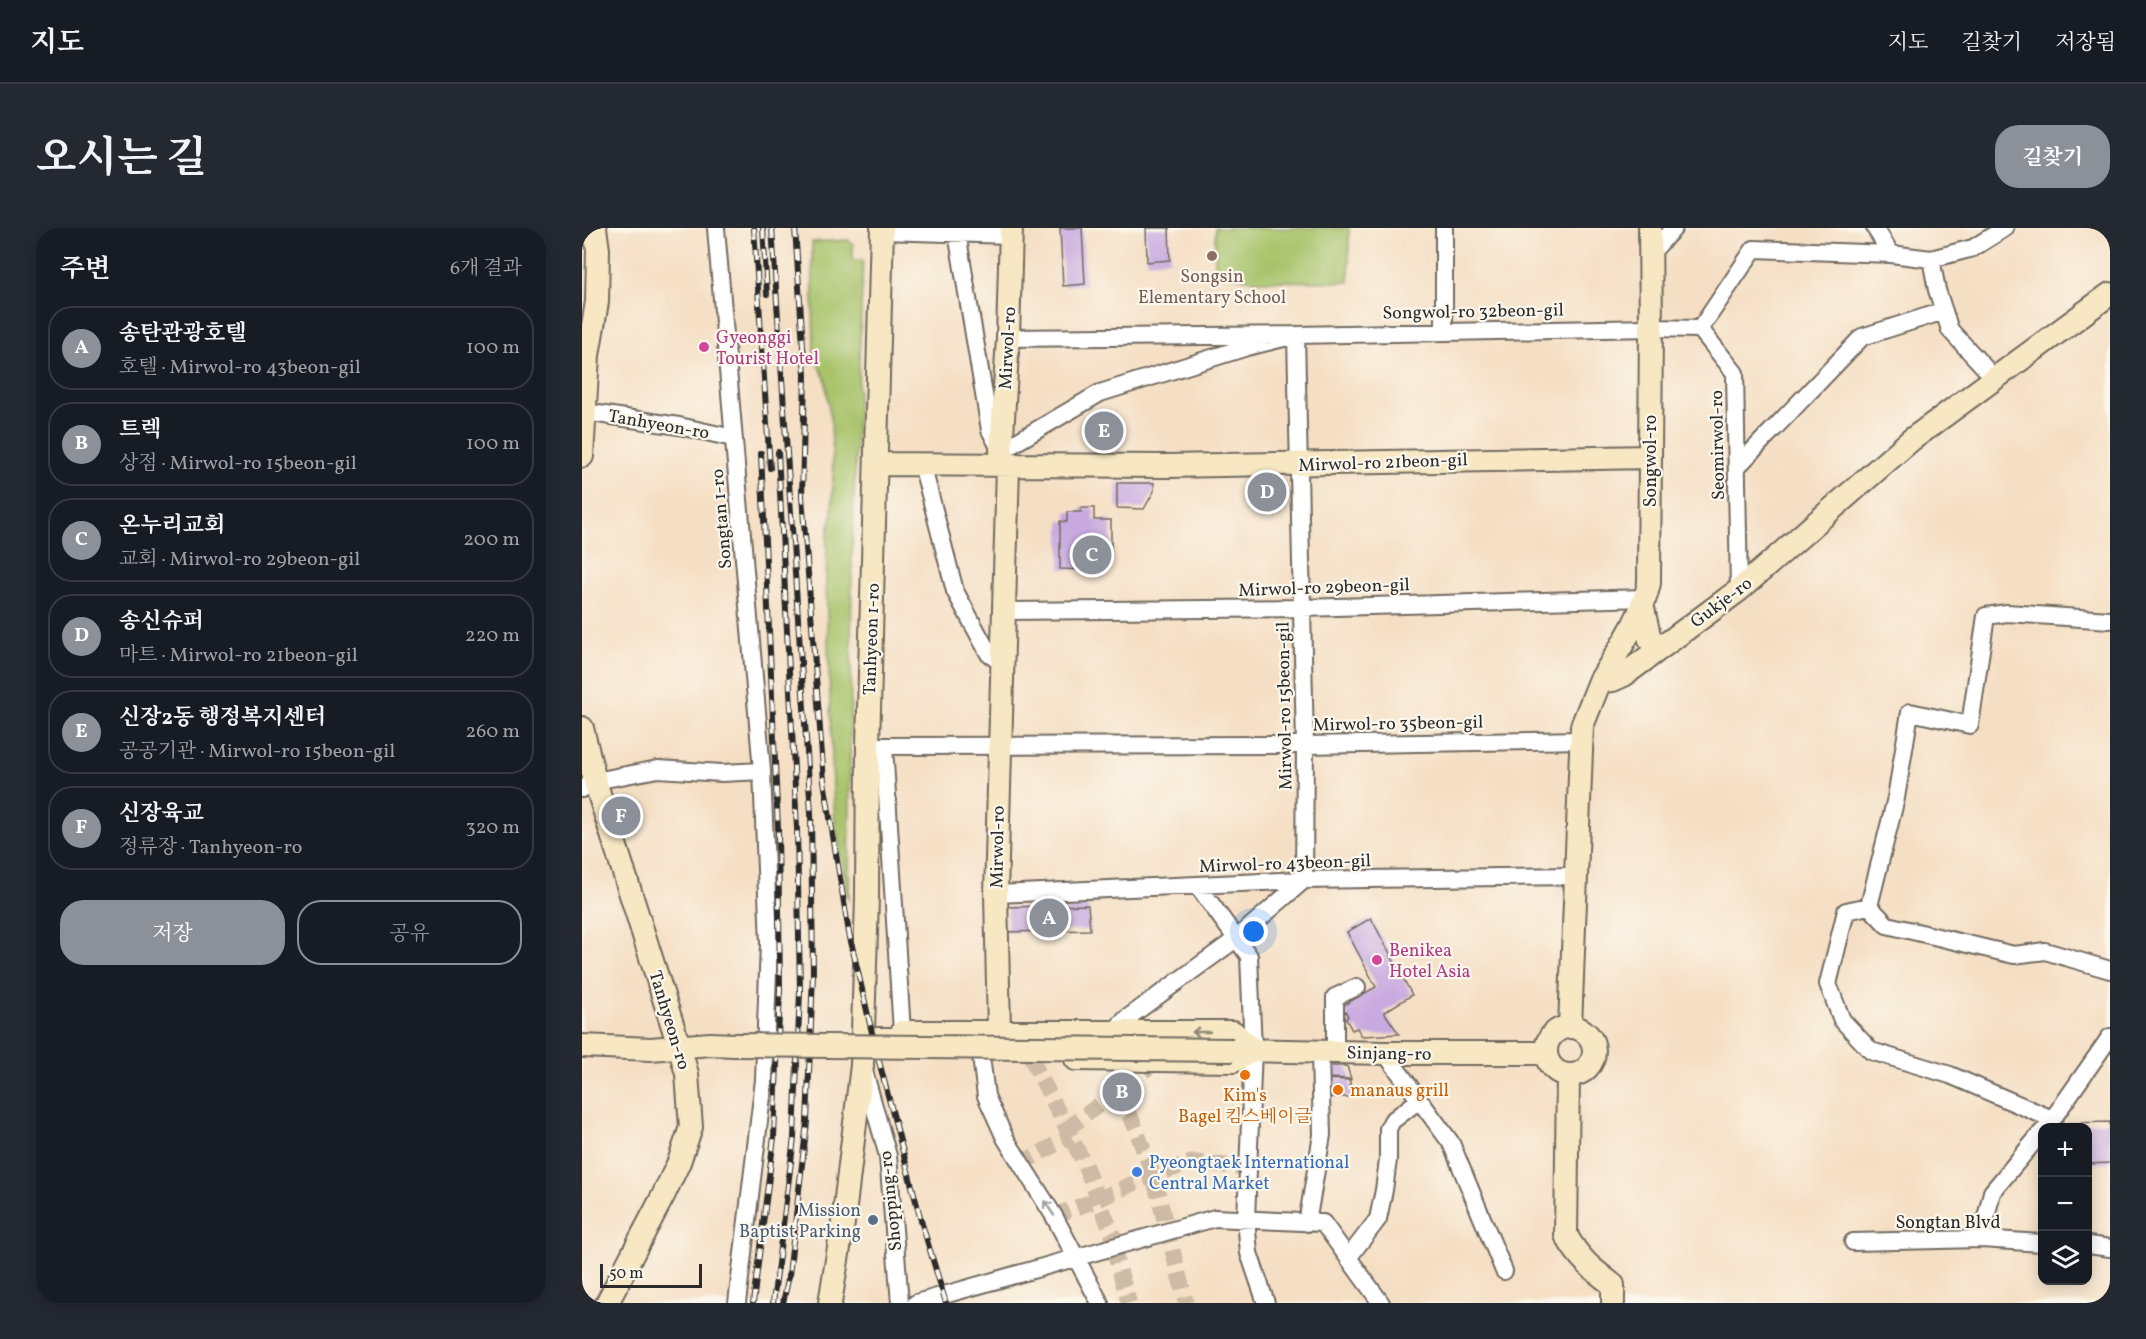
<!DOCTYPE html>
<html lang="ko">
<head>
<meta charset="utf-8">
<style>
  body { margin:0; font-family:Vollkorn,"Noto Serif KR",serif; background:#242831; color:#f1f3f6 }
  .controls { position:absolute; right:18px; bottom:18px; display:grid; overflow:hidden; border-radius:12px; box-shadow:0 3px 15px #0003 }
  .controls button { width:54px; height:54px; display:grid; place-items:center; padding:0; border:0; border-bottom:2px solid #363941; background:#171b24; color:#f1f3f6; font:30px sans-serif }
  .scale { position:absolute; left:18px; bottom:15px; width:102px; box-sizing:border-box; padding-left:6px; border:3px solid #2b2b2b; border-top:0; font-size:16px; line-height:21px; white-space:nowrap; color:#2b2b2b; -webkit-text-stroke:4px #fbf7ec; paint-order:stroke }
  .you { position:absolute; left:672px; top:704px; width:21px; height:21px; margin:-15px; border:4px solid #fff; border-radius:50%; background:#1a73e8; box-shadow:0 0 0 9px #1a73e833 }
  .badge { display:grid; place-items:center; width:39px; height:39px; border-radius:50%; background:#8c9099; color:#fff; font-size:20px; font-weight:700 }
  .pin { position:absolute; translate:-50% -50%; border:3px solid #fff; box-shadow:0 2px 6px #0006 }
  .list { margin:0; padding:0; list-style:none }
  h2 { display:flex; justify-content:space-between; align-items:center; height:78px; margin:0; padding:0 24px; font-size:26px }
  h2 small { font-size:20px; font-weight:400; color:#9ea1a6 }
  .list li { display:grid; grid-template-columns:39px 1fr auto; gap:18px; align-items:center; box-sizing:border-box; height:84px; margin:0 12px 12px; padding:0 12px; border:2px solid #363941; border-radius:24px }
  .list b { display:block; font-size:22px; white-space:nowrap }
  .list p { margin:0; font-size:20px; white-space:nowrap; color:#9ea1a6 }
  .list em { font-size:20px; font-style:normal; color:#9ea1a6 }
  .actions { display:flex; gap:12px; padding:18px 24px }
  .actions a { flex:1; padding:14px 0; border:2px solid #8c9099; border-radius:24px; text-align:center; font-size:21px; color:#8c9099 }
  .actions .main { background:#8c9099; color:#fff }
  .icon { flex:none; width:33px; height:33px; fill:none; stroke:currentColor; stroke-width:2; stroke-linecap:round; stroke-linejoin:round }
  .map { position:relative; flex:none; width:1528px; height:1075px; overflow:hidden; border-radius:24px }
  header { display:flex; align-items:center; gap:36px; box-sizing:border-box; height:84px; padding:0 30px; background:#171b24; border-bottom:2px solid #363941 }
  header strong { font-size:28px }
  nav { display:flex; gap:33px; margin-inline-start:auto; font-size:21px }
  .intro { display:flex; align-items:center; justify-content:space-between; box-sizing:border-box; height:144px; padding:0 36px }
  h1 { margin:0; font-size:42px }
  .button { padding:15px 27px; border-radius:24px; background:#8c9099; color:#fff; font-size:21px; font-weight:700 }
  main { display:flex; gap:36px; padding:0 36px }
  aside { flex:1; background:#171b24; border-radius:24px; box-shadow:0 3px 15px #0003 }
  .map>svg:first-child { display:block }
  .green { fill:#a8c36a; stroke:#6a774a; stroke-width:1.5 }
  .building { fill:#c8a9e0 }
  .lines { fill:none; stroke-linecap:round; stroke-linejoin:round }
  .street-tunnel { stroke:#cdbba5; stroke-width:16; stroke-dasharray:16 8; stroke-linecap:butt }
  .street-casing { stroke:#726a61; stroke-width:20 }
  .secondary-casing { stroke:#726a61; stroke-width:26 }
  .street { stroke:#fff; stroke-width:16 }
  .secondary { stroke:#f7e8c3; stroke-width:22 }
  .rail-casing { stroke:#2b2b2b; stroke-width:6 }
  .rail { stroke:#fbf7ec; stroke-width:4; stroke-dasharray:11; stroke-linecap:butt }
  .secondary-bridge-casing { stroke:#726a61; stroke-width:26; stroke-linecap:butt }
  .secondary-bridge { stroke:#f7e8c3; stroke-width:22 }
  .oneway { stroke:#918a77 }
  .oneway2 { stroke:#a0a0a0 }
  .education-dot { fill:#8d6e63; stroke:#fbf7ec; stroke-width:2 }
  .hotel-dot { fill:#d1479c; stroke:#fbf7ec; stroke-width:2 }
  .food-dot { fill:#e8710a; stroke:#fbf7ec; stroke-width:2 }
  .shop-dot { fill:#3f7fe0; stroke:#fbf7ec; stroke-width:2 }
  .service-dot { fill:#5c6f8a; stroke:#fbf7ec; stroke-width:2 }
  .labels { text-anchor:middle; stroke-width:4.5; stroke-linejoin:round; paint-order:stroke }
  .education-label { font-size:18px; fill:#785e54; stroke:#fbf7ec }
  .street-label { font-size:18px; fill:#2b2b2b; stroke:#fbf7ec }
  .hotel-label { font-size:18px; fill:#b23c85; stroke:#fbf7ec; text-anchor:start }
  .food-label { font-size:18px; fill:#c56008; stroke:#fbf7ec; text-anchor:start }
  .shop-label { font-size:18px; fill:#366cbe; stroke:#fbf7ec; text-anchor:start }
  .service-label { font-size:18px; fill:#4e5e75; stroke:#fbf7ec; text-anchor:end }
</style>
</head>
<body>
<header>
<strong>지도</strong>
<nav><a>지도</a><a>길찾기</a><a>저장됨</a></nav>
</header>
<div class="intro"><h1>오시는 길</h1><a class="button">길찾기</a></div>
<main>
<aside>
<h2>주변<small>6개 결과</small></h2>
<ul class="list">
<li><span class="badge">A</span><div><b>송탄관광호텔</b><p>호텔 · Mirwol-ro 43beon-gil</p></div><em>100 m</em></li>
<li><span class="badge">B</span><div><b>트렉</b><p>상점 · Mirwol-ro 15beon-gil</p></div><em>100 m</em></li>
<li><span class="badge">C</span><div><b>온누리교회</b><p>교회 · Mirwol-ro 29beon-gil</p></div><em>200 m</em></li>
<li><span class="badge">D</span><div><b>송신슈퍼</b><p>마트 · Mirwol-ro 21beon-gil</p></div><em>220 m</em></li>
<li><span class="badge">E</span><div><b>신장2동 행정복지센터</b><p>공공기관 · Mirwol-ro 15beon-gil</p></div><em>260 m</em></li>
<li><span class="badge">F</span><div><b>신장육교</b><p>정류장 · Tanhyeon-ro</p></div><em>320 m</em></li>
</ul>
<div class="actions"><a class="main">저장</a><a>공유</a></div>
</aside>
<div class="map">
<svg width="1528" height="1075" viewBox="0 0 1528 1075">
  <rect width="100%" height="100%" fill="#fbf7ec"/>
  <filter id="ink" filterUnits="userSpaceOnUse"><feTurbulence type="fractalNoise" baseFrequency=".0167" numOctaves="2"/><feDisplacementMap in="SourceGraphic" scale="12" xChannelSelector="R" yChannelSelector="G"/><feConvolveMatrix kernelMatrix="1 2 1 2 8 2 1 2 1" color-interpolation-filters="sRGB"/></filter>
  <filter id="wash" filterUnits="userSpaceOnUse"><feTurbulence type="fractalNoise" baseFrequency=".008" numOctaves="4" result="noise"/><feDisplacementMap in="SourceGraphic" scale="24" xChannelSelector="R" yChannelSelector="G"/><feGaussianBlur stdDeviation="1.35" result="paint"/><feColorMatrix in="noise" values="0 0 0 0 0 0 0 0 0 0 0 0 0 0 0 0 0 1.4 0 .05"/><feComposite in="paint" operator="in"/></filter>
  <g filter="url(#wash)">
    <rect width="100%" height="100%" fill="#f5dfc4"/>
    <path class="green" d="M633 0H767V54L677 53 633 45Z
      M266 12 271 16V32H281L270 320 267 673 253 595 251 562 244 357 245 309 250 288 251 248 249 196 243 150 232 130 230 14Z"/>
    <g id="blocks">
      <path class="building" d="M478 0H500L503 56 481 58Z
        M564 0H587L588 32 565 34Z
        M535 255H572V263L562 281 535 280Z
        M499 280H512V292H529V329H515V338L508 342 478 341V293L485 294V284H499Z
        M506 677 508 702 425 704 426 679Z
        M789 690 830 767 802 784 817 806 780 808 775 800 770 802 764 791 766 788 760 778 794 759 765 704Z
        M743 838H765L769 851 743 850Z
        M744 851 768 852V869H744Z
        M1528 894V935L1506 936V900H1486V895Z"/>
    </g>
  </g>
  <g filter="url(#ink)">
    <use href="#blocks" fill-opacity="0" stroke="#726a61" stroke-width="1.5"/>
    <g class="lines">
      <path class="street-tunnel" d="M449 830 502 935 535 1018
        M531 867 550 891 571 947 604 1075
        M485 901 575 833
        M438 936 489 908
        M472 988 517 971 571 947 611 934 666 940
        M531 1020 547 1075"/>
      <defs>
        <path id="street" d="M134 0 180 543 187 716 182 852 155 1075
          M372 0 375 5 408 202 419 223 518 165 665 119 714 107 1069 100 1118 101
          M1293 0 1309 26
          M300 3 429 7
          M1068 26 1092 0
          M1349 31 1355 62 1368 102 1413 151
          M1118 101 1172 21 1309 26 1349 31 1391 20 1423 0
          M1118 101 1153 145 1157 362
          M862 103V0
          M426 110 714 107 723 517 722 652 654 711 544 791 531 804
          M3 184 97 198 151 210
          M340 236 373 363 407 426 420 435
          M1155 239 1280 109 1362 83
          M422 383 720 380 1063 370
          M286 518 723 517 1000 512
          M302 518 320 804
          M0 561 13 553 76 541 140 545 180 543
          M616 658 667 728 671 822 664 991 667 1025 684 1075
          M414 666 722 652 993 648
          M1287 678 1305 697 1432 727 1463 723 1528 742
          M753 824V769L775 759
          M803 825 869 915 922 1043
          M399 828 404 868 423 910 472 988 518 1075
          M282 843 306 928 318 1075
          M1470 891 1368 847 1289 823 1260 792 1246 756 1264 683 1287 678 1314 570 1328 484 1388 497 1404 388 1425 385 1528 392
          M1465 899 1528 809
          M725 995 740 907 738 824
          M1399 1011 1410 964 1460 904
          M1271 1014 1399 1011 1460 1015
          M1506 1017 1528 1020
          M766 1030 796 991 802 962 806 932V901L810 893 837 872
          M334 1075 633 990 741 995 799 1075"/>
        <path id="secondary" d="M0 228 6 127 15 74 16 22 13 0
          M294 236 585 238 1068 229
          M1060 376 1068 412 1081 418
          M1018 453C1036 423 1060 390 1067 355L1069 100 1068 0
          M0 500 13 553 97 818 105 846 109 899 97 934 81 968 25 1075
          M964 823a24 24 0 1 1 48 0a24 24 0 1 1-48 0Z
          M988 799 1000 498 1018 453 1031 452 1042 447 1157 362 1329 212 1528 66
          M417 803 414 666 426 238 419 223 426 110 429 0
          M295 811H321L320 804H651L671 822 652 833 494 831
          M0 818 69 821 128 816 153 817
          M656 822 803 825H963
          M986 847 984 1007C997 1031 1010 1041 1031 1057V1075
          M248 1075 261 995 280 837 285 670 286 518 300 0"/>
      </defs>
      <use href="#street" class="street-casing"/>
      <use href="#secondary" class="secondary-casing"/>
      <use href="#street" class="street"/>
      <use href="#secondary" class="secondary"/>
      <defs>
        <path id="rail" d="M172 0 188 240
          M181 0 185 66
          M190 0 229 585 231 746 225 894 207 1047 201 1075
          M213 0 223 147 220 268 242 553 267 705 294 822 340 996 364 1075
          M171 1075 192 909 198 762 196 601 179 225
          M191 1075 212 910 218 763 215 601 196 224"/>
      </defs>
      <use href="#rail" class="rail-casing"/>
      <use href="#rail" class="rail"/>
      <defs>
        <path id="secondary-bridge" d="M153 817 651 822"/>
      </defs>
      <use href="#secondary-bridge" class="secondary-bridge-casing"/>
      <use href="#secondary-bridge" class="secondary-bridge"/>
    </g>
    <defs><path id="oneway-shaft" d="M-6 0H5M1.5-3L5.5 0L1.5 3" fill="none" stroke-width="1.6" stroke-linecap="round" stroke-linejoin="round" transform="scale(1.5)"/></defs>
    <use class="oneway" href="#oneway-shaft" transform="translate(619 804) rotate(-180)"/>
    <use class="oneway2" href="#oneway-shaft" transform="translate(467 980) rotate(-124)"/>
  </g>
  <circle class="education-dot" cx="630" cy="28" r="6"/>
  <g class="hotel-dot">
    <circle cx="122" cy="119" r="6"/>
    <circle cx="795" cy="732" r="6"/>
  </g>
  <g class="food-dot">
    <circle cx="663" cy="847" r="6"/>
    <circle cx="756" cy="862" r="6"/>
  </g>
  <circle class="shop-dot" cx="555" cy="944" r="6"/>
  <circle class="service-dot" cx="291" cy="992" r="6"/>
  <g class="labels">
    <g class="education-label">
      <text x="630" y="54">Songsin<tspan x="630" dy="21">Elementary School</tspan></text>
    </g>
    <g class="street-label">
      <text transform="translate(891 83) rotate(-1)" y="6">Songwol-ro 32beon-gil</text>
      <text transform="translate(425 120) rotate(-87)" y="6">Mirwol-ro</text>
      <text transform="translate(77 196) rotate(10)" y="6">Tanhyeon-ro</text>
      <text transform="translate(1135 217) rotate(-91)" y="6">Seomirwol-ro</text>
      <text transform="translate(1068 233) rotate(-90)" y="6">Songwol-ro</text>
      <text transform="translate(801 234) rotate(-2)" y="6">Mirwol-ro 21beon-gil</text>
      <text transform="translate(139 291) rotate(-95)" y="6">Songtan 1-ro</text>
      <text transform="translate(742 359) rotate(-2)" y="6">Mirwol-ro 29beon-gil</text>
      <text transform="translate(1139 374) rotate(-37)" y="6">Gukje-ro</text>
      <text transform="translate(289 411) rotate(-88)" y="6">Tanhyeon 1-ro</text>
      <text transform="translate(702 478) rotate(-91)" y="6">Mirwol-ro 15beon-gil</text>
      <text transform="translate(816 495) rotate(-1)" y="6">Mirwol-ro 35beon-gil</text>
      <text transform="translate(415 619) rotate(-89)" y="6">Mirwol-ro</text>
      <text transform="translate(703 635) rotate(-2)" y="6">Mirwol-ro 43beon-gil</text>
      <text transform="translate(88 792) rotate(73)" y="6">Tanhyeon-ro</text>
      <text transform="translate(807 825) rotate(1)" y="6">Sinjang-ro</text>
      <text transform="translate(308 973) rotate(-96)" y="6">Shopping-ro</text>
      <text x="1366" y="1000">Songtan Blvd</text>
    </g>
    <g class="hotel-label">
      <text x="134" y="115">Gyeonggi<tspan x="134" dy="21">Tourist Hotel</tspan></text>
      <text x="807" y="728">Benikea<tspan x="807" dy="21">Hotel Asia</tspan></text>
    </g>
    <g class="food-label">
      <text x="768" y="868">manaus grill</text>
      <text x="663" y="873" text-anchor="middle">Kim's<tspan x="663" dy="21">Bagel 킴스베이글</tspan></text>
    </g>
    <g class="shop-label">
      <text x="567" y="940">Pyeongtaek International<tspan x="567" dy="21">Central Market</tspan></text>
    </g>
    <g class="service-label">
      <text x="279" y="988">Mission<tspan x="279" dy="21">Baptist Parking</tspan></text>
    </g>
  </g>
</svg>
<div class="controls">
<button>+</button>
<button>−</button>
<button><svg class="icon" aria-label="layers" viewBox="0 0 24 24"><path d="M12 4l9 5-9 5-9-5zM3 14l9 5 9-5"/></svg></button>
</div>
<div class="scale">50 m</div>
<div class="you"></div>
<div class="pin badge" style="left:467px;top:690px">A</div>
<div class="pin badge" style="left:540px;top:864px">B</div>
<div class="pin badge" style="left:510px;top:327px">C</div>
<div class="pin badge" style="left:685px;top:264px">D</div>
<div class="pin badge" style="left:522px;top:203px">E</div>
<div class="pin badge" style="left:39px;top:588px">F</div>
</div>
</main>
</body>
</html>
